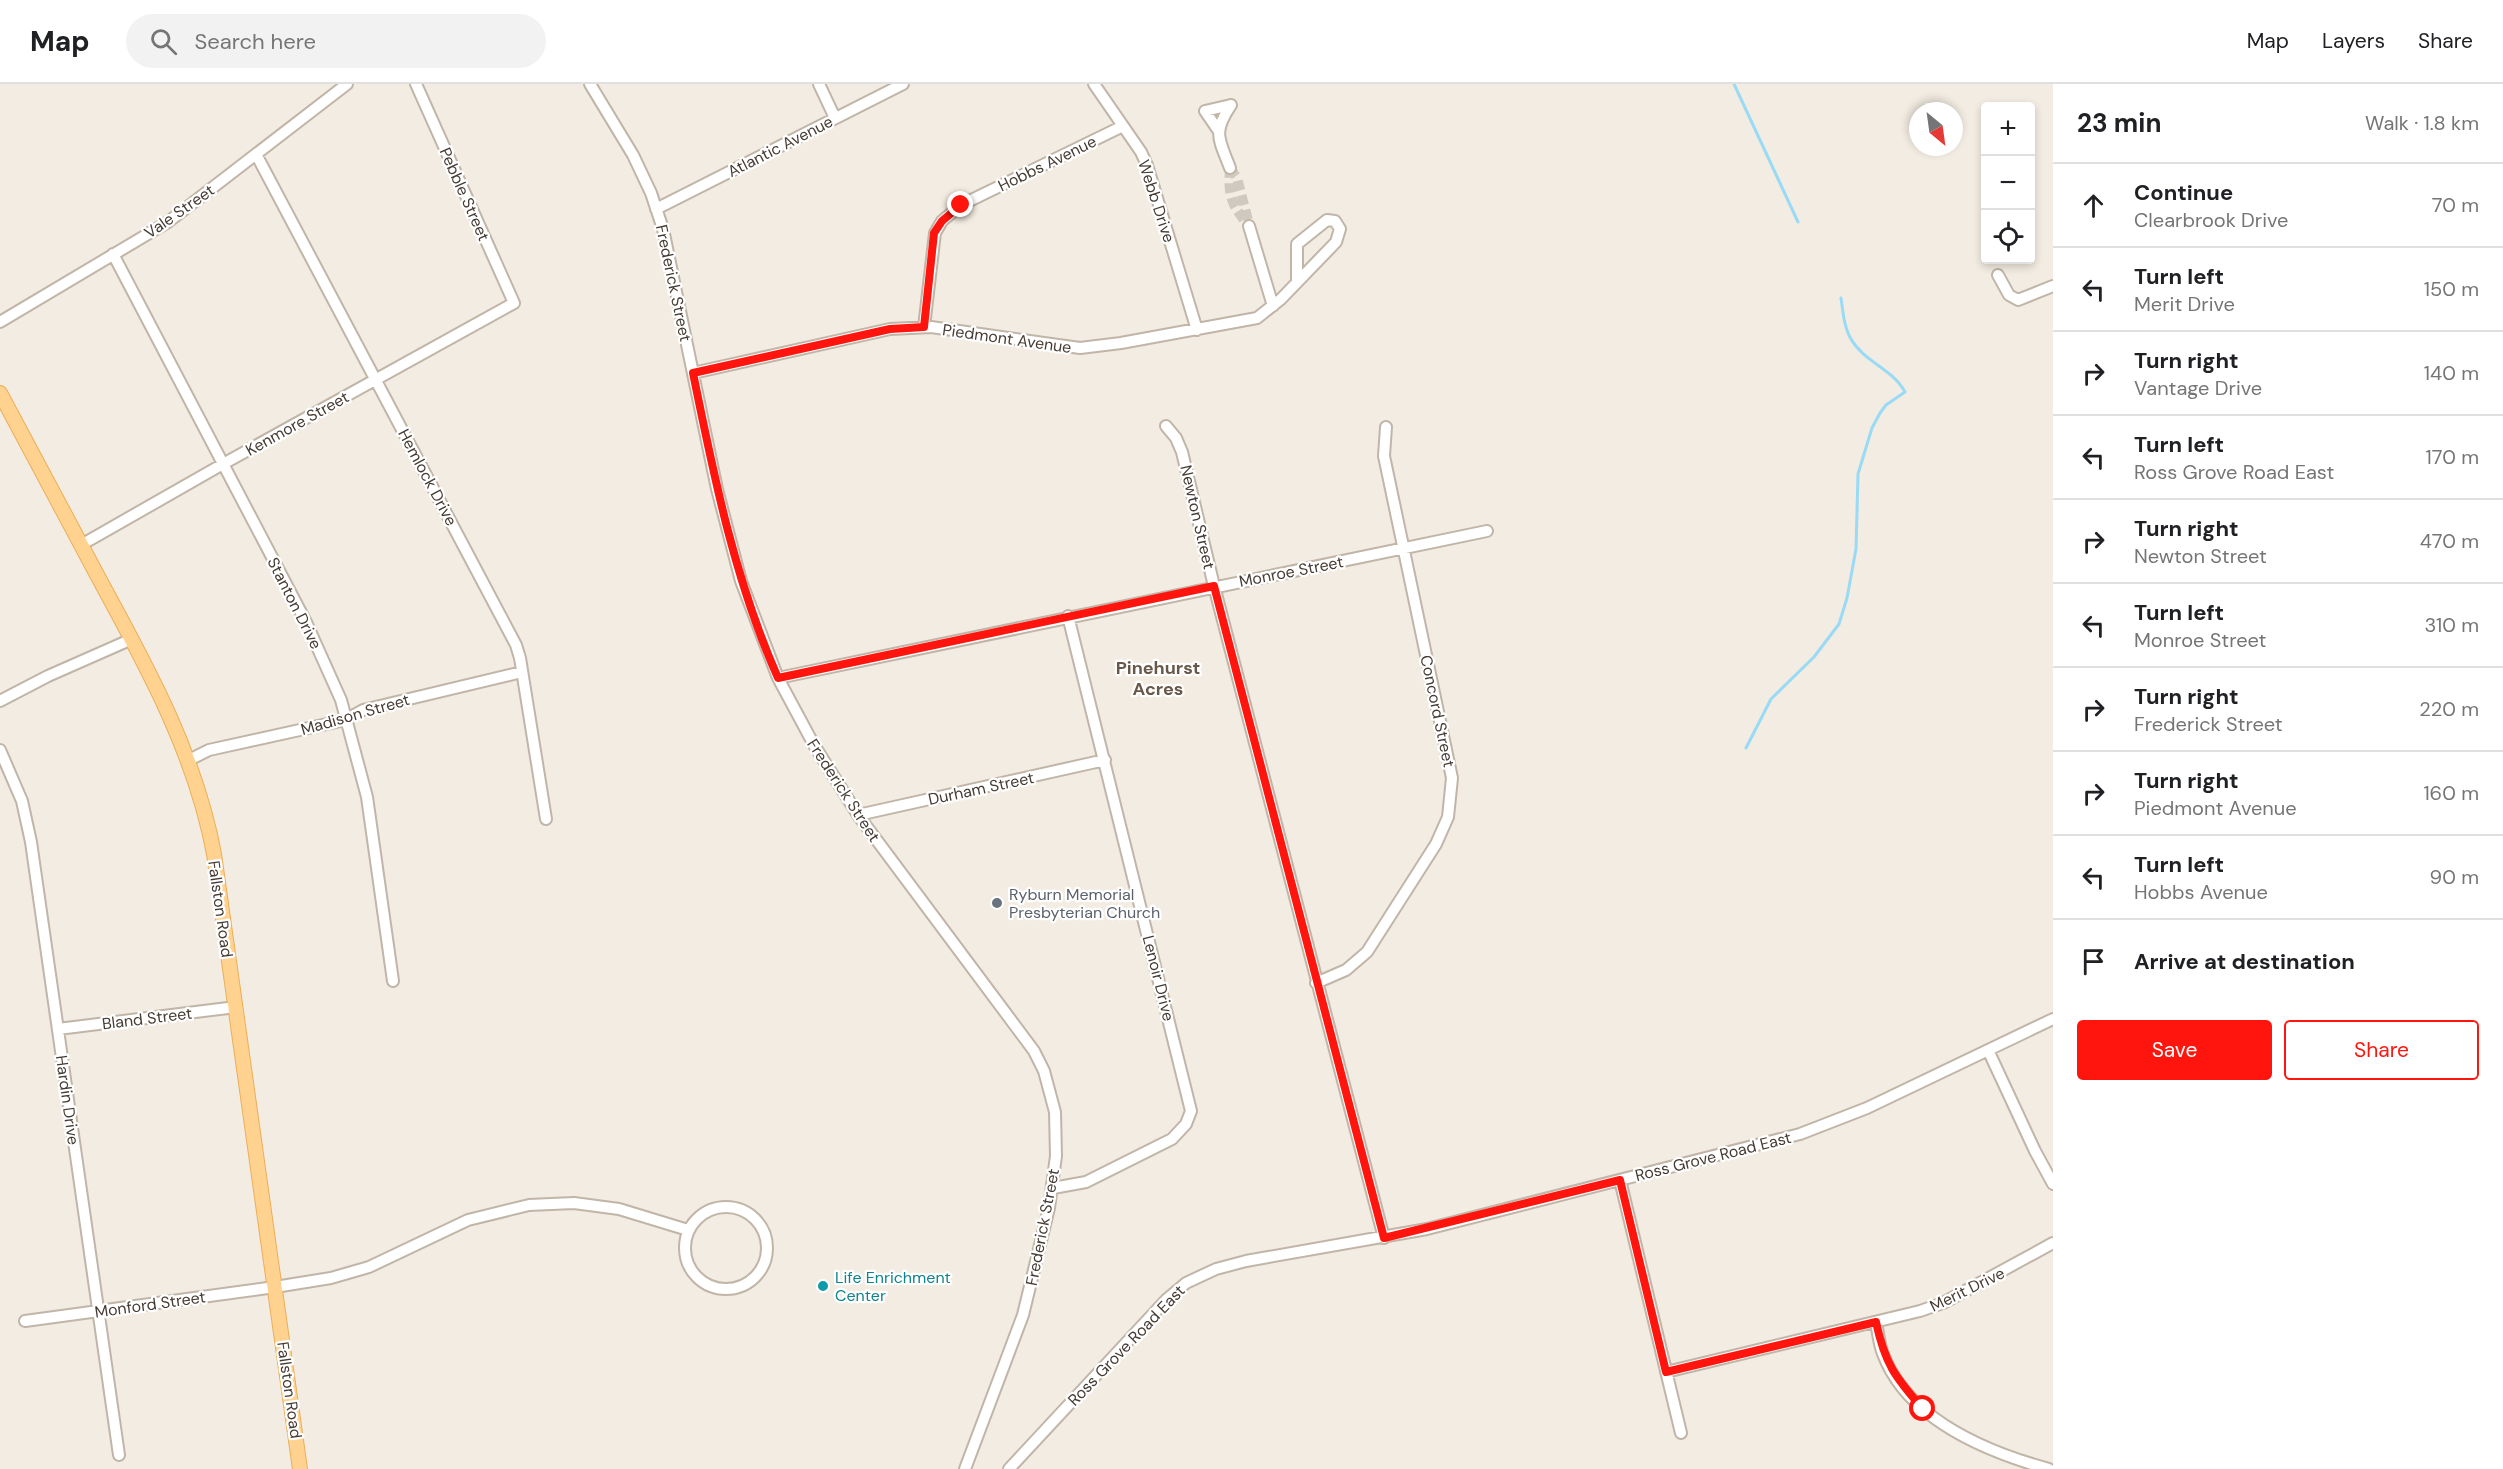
<!DOCTYPE html>
<html lang="en">
<head>
<meta charset="utf-8">
<style>
  body { margin:0; font-family:"DM Sans",sans-serif; background:#f2f2f2; color:#202124 }
  .controls { position:absolute; right:18px; top:18px; display:grid; overflow:hidden; border-radius:6px; box-shadow:0 3px 9px #0003 }
  .controls button { width:54px; height:54px; display:grid; place-items:center; padding:0; border:0; border-bottom:2px solid #e0e0e0; background:#fff; color:#202124; font:30px sans-serif }
  .compass { position:absolute; left:1909px; top:18px; width:54px; height:54px; border-radius:50%; background:#fff; box-shadow:0 3px 9px #0003; rotate:151deg }
  .stop { position:absolute; width:18px; height:18px; margin:-14px; border:4px solid #ff150d; border-radius:50%; background:#fff }
  .stop.end { background:#ff150d; border-color:#fff; box-shadow:0 2px 6px #0008 }
  .list { margin:0; padding:0; list-style:none }
  h2 { display:flex; justify-content:space-between; align-items:center; height:78px; margin:0; padding:0 24px; font-size:26px }
  h2 small { font-size:20px; font-weight:400; color:#757577 }
  .list li { display:grid; grid-template-columns:39px 1fr auto; gap:18px; align-items:center; box-sizing:border-box; height:84px; padding:0 24px; border-top:2px solid #e0e0e0 }
  .list b { display:block; font-size:22px; white-space:nowrap }
  .list p { margin:0; font-size:20px; white-space:nowrap; color:#757577 }
  .list em { font-size:20px; font-style:normal; color:#757577 }
  .actions { display:flex; gap:12px; padding:18px 24px }
  .actions a { flex:1; padding:14px 0; border:2px solid #ff150d; border-radius:6px; text-align:center; font-size:21px; color:#ff150d }
  .actions .main { background:#ff150d; color:#fff }
  .icon { flex:none; width:33px; height:33px; fill:none; stroke:currentColor; stroke-width:2; stroke-linecap:round; stroke-linejoin:round }
  .map { position:relative; flex:none; width:2053px; height:1385px; overflow:hidden }
  header { display:flex; align-items:center; gap:36px; box-sizing:border-box; height:84px; padding:0 30px; background:#fff; border-bottom:2px solid #e0e0e0 }
  header strong { font-size:28px }
  nav { display:flex; gap:33px; margin-inline-start:auto; font-size:21px }
  .search { width:420px; height:54px; background:#f2f2f2; display:flex; align-items:center; gap:15px; box-sizing:border-box; padding:0 21px; border-radius:33px; color:#757577; font-size:22px }
  main { display:flex }
  aside { flex:1; background:#fff }
  .map>svg:first-child { display:block }
  .lines { fill:none; stroke-linecap:round; stroke-linejoin:round }
  .stream { stroke:#99daf5; stroke-width:3 }
  .minor-tunnel { stroke:#d0c9bf; stroke-width:10; stroke-dasharray:10 5; stroke-linecap:butt }
  .minor-casing { stroke:#c1b5a8; stroke-width:14 }
  .major-casing { stroke:#ebae58; stroke-width:16 }
  .minor { stroke:#fff; stroke-width:10 }
  .major { stroke:#ffd28f; stroke-width:14 }
  .route { stroke:#ff150d; stroke-width:8 }
  .worship-dot { fill:#6b7280; stroke:#fff; stroke-width:2 }
  .culture-dot { fill:#0f9aa8; stroke:#fff; stroke-width:2 }
  .labels { text-anchor:middle; stroke-width:4.5; stroke-linejoin:round; paint-order:stroke }
  .street-label { font-size:16px; fill:#453b33; stroke:#fff }
  .worship-label { font-size:16px; fill:#5b616d; stroke:#fff; text-anchor:start }
  .culture-label { font-size:16px; fill:#0d838f; stroke:#fff; text-anchor:start }
  .neighbourhood-label { font-size:18px; font-weight:bold; fill:#685849; stroke:#fff }
</style>
</head>
<body>
<header>
<strong>Map</strong>
<div class="search"><svg class="icon" aria-label="search" viewBox="0 0 24 24"><circle cx="10" cy="10" r="6"/><path d="M15 15l6 6"/></svg>Search here</div>
<nav><a>Map</a><a>Layers</a><a>Share</a></nav>
</header>
<main>
<div class="map">
<svg width="2053" height="1385" viewBox="0 0 2053 1385">
  <rect width="100%" height="100%" fill="#f3ece2"/>
  <g class="lines">
    <path class="stream" d="M1734 0 1798 138
      M1746 664 1771 615 1814 573 1839 540 1847 514 1856 465 1858 390 1872 344 1880 329 1886 321 1905 308C1893 285 1864 278 1851 255 1844 243 1843 228 1841 214"/>
    <path class="minor-tunnel" d="M1230 84C1228 113 1231 120 1249 142
      M1230 84 1237 94 1249 140"/>
    <defs>
      <path id="minor" d="M590 0 633 71 651 109 663 145 717 405 741 497 778 594 814 661 858 731 1034 967 1044 987 1055 1028 1056 1072 1049 1124 1023 1231 965 1385
        M819 0 835 34
        M1094 0 1141 68 1147 81 1197 246
        M1218 46 1205 27 1231 21
        M256 70 516 561 520 574 546 735
        M1230 84C1219 55 1212 49 1231 21
        M656 125 903 0
        M1249 142 1273 222
        M113 170 306 538 341 616 367 713 393 897
        M1998 191 2009 211 2018 216 2053 202
        M0 238 168 138 347 0
        M924 243 935 149 942 137 961 121 1123 42
        M693 289 890 245 931 243 1080 264 1121 259 1257 234 1281 215 1336 158 1340 145 1335 137 1327 136 1297 160V198
        M1166 342 1176 354 1182 368 1214 502 1384 1154
        M81 461 223 380 514 219 416 0
        M778 594 1487 447
        M0 617 48 592 132 555
        M0 666 22 717 31 758 119 1371
        M189 676 209 666 345 636 363 626 522 588
        M858 731 1105 676
        M1316 899 1346 886 1367 868 1436 760 1448 733 1452 694 1384 372 1386 343
        M58 945 236 923
        M1988 966 2035 1067 2053 1100
        M1620 1096 1681 1349
        M1053 1104 1086 1098 1172 1055 1186 1040 1191 1027 1068 532
        M685 1164a41 41 0 1 1 82 0a41 41 0 1 1-82 0Z
        M25 1237 275 1203 331 1194 369 1183 468 1136 529 1121 574 1119 619 1125 688 1146
        M1876 1238C1878 1248 1879 1260 1883 1270 1908 1336 1987 1368 2049 1385
        M1666 1288 1920 1227 1943 1219 2053 1159
        M1009 1385 1167 1215 1186 1199 1216 1185 1246 1177 1427 1145 1800 1050 1867 1024 2053 935"/>
      <path id="major" d="M0 309C34 373 69 438 103 502 150 588 196 673 214 770L300 1385"/>
    </defs>
    <use href="#minor" class="minor-casing"/>
    <use href="#major" class="major-casing"/>
    <use href="#minor" class="minor"/>
    <use href="#major" class="major"/>
  </g>
  <g class="lines">
    <path class="route" d="M961 121 942 137 934 149 924 243 890 245 693 289C714 393 735 497 778 594L1214 502 1384 1154 1620 1096 1666 1288 1876 1238C1885 1280 1895 1293 1923 1325"/>
  </g>
  <circle class="worship-dot" cx="997" cy="819" r="6"/>
  <circle class="culture-dot" cx="823" cy="1202" r="6"/>
  <g class="labels">
    <g class="street-label">
      <text transform="translate(780 62) rotate(-27)" y="6">Atlantic Avenue</text>
      <text transform="translate(1047 79) rotate(-26)" y="6">Hobbs Avenue</text>
      <text transform="translate(465 110) rotate(66)" y="6">Pebble Street</text>
      <text transform="translate(1157 117) rotate(72)" y="6">Webb Drive</text>
      <text transform="translate(179 127) rotate(-35)" y="6">Vale Street</text>
      <text transform="translate(674 199) rotate(78)" y="6">Frederick Street</text>
      <text transform="translate(1007 254) rotate(8)" y="6">Piedmont Avenue</text>
      <text transform="translate(297 339) rotate(-29)" y="6">Kenmore Street</text>
      <text transform="translate(428 393) rotate(62)" y="6">Hemlock Drive</text>
      <text transform="translate(1198 433) rotate(77)" y="6">Newton Street</text>
      <text transform="translate(1291 487) rotate(-11)" y="6">Monroe Street</text>
      <text transform="translate(295 519) rotate(63)" y="6">Stanton Drive</text>
      <text transform="translate(1438 627) rotate(78)" y="6">Concord Street</text>
      <text transform="translate(355 630) rotate(-16)" y="6">Madison Street</text>
      <text transform="translate(981 704) rotate(-12)" y="6">Durham Street</text>
      <text transform="translate(844 706) rotate(57)" y="6">Frederick Street</text>
      <text transform="translate(221 825) rotate(82)" y="6">Fallston Road</text>
      <text transform="translate(1159 894) rotate(76)" y="6">Lenoir Drive</text>
      <text transform="translate(147 934) rotate(-7)" y="6">Bland Street</text>
      <text transform="translate(68 1016) rotate(82)" y="6">Hardin Drive</text>
      <text transform="translate(1713 1072) rotate(-14)" y="6">Ross Grove Road East</text>
      <text transform="translate(1042 1143) rotate(-79)" y="6">Frederick Street</text>
      <text transform="translate(1967 1205) rotate(-26)" y="6">Merit Drive</text>
      <text transform="translate(150 1220) rotate(-8)" y="6">Monford Street</text>
      <text transform="translate(1126 1261) rotate(-46)" y="6">Ross Grove Road East</text>
      <text transform="translate(290 1306) rotate(82)" y="6">Fallston Road</text>
    </g>
    <g class="worship-label">
      <text x="1009" y="816">Ryburn Memorial<tspan x="1009" dy="18">Presbyterian Church</tspan></text>
    </g>
    <g class="culture-label">
      <text x="835" y="1199">Life Enrichment<tspan x="835" dy="18">Center</tspan></text>
    </g>
    <g class="neighbourhood-label">
      <text x="1158" y="590">Pinehurst<tspan x="1158" dy="21">Acres</tspan></text>
    </g>
  </g>
</svg>
<div class="controls">
<button>+</button>
<button>−</button>
<button><svg class="icon" aria-label="locate" viewBox="0 0 24 24"><circle cx="12" cy="12" r="6"/><path d="M12 2v4M12 18v4M2 12h4M18 12h4"/></svg></button>
</div>
<svg class="compass" viewBox="-18 -18 36 36"><path d="M0-13l5 13h-10z" fill="#e53935"/><path d="M0 13l5-13h-10z" fill="#757577"/></svg>
<div class="stop" style="left:1923px;top:1325px"></div>
<div class="stop end" style="left:961px;top:121px"></div>
</div>
<aside>
<h2>23 min<small>Walk · 1.8 km</small></h2>
<ul class="list">
<li><svg class="icon" aria-label="ahead" viewBox="0 0 24 24"><path d="M12 20V5M6 11l6-6 6 6"/></svg><div><b>Continue</b><p>Clearbrook Drive</p></div><em>70 m</em></li>
<li><svg class="icon" aria-label="left" viewBox="0 0 24 24"><path d="M17 20v-9H6M10 6l-5 5 5 5"/></svg><div><b>Turn left</b><p>Merit Drive</p></div><em>150 m</em></li>
<li><svg class="icon" aria-label="right" viewBox="0 0 24 24"><path d="M7 20v-9h11M14 6l5 5-5 5"/></svg><div><b>Turn right</b><p>Vantage Drive</p></div><em>140 m</em></li>
<li><svg class="icon" aria-label="left" viewBox="0 0 24 24"><path d="M17 20v-9H6M10 6l-5 5 5 5"/></svg><div><b>Turn left</b><p>Ross Grove Road East</p></div><em>170 m</em></li>
<li><svg class="icon" aria-label="right" viewBox="0 0 24 24"><path d="M7 20v-9h11M14 6l5 5-5 5"/></svg><div><b>Turn right</b><p>Newton Street</p></div><em>470 m</em></li>
<li><svg class="icon" aria-label="left" viewBox="0 0 24 24"><path d="M17 20v-9H6M10 6l-5 5 5 5"/></svg><div><b>Turn left</b><p>Monroe Street</p></div><em>310 m</em></li>
<li><svg class="icon" aria-label="right" viewBox="0 0 24 24"><path d="M7 20v-9h11M14 6l5 5-5 5"/></svg><div><b>Turn right</b><p>Frederick Street</p></div><em>220 m</em></li>
<li><svg class="icon" aria-label="right" viewBox="0 0 24 24"><path d="M7 20v-9h11M14 6l5 5-5 5"/></svg><div><b>Turn right</b><p>Piedmont Avenue</p></div><em>160 m</em></li>
<li><svg class="icon" aria-label="left" viewBox="0 0 24 24"><path d="M17 20v-9H6M10 6l-5 5 5 5"/></svg><div><b>Turn left</b><p>Hobbs Avenue</p></div><em>90 m</em></li>
<li><svg class="icon" aria-label="arrive" viewBox="0 0 24 24"><path d="M6 21V4h12l-3 4 3 4H6"/></svg><div><b>Arrive at destination</b></div></li>
</ul>
<div class="actions"><a class="main">Save</a><a>Share</a></div>
</aside>
</main>
</body>
</html>
